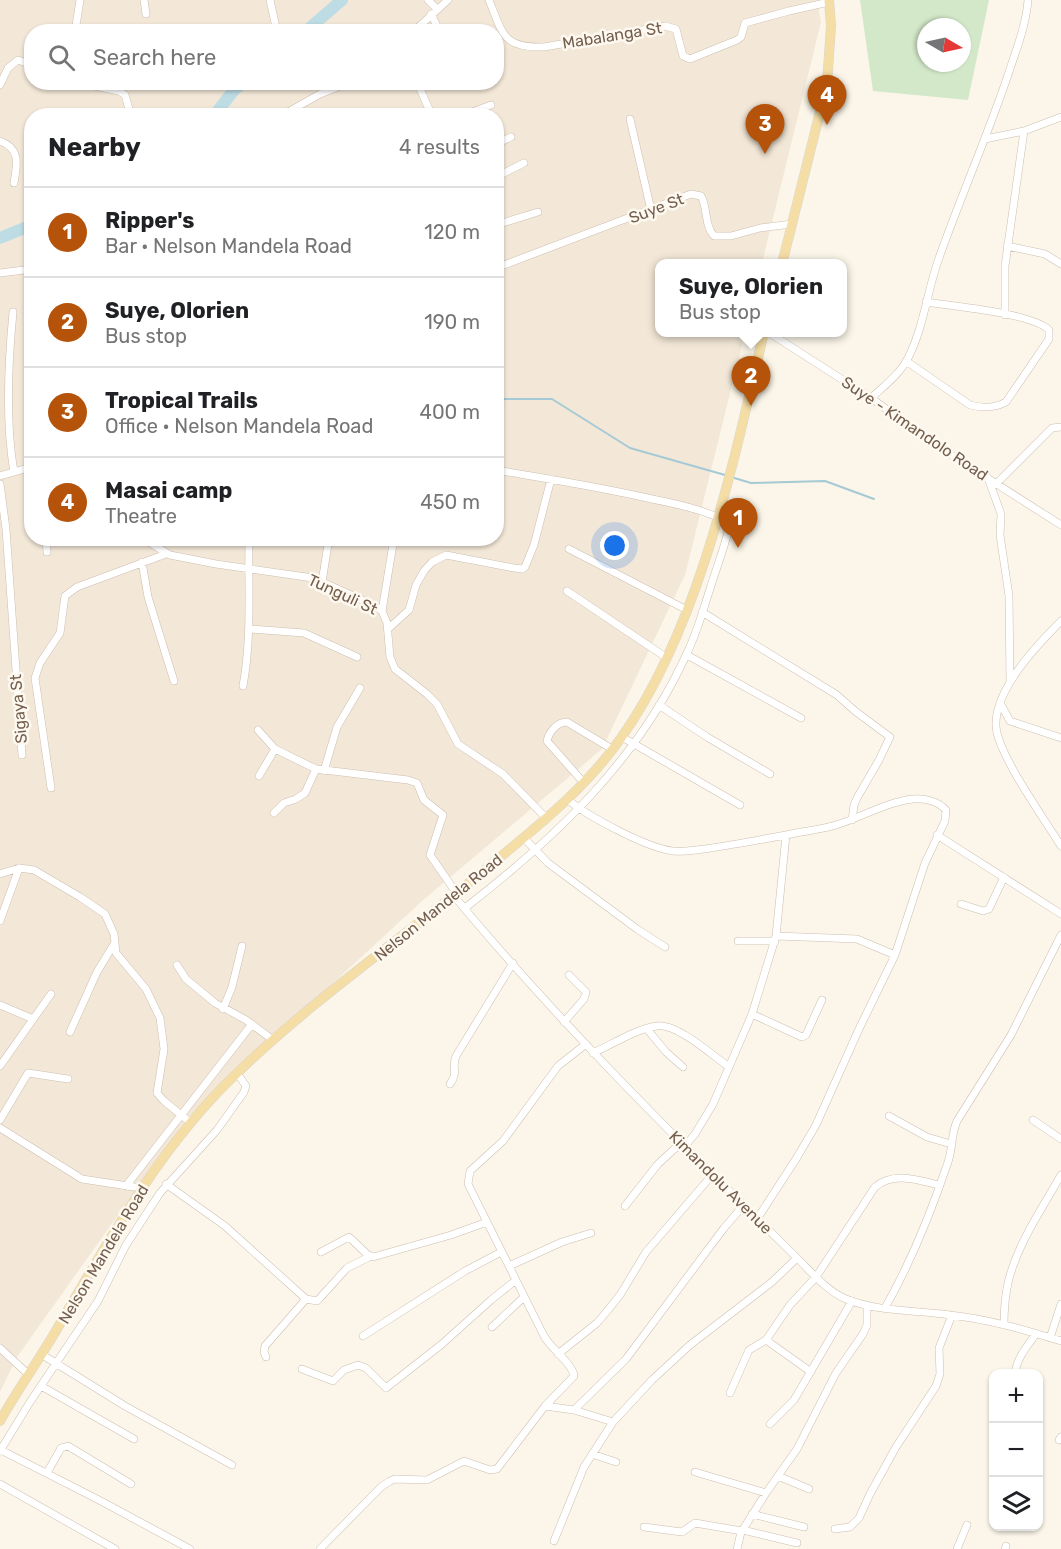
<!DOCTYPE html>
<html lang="en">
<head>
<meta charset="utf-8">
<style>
  body { margin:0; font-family:Rubik,sans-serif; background:#f6f6f6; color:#202124 }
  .controls { position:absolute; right:18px; bottom:18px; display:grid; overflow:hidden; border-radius:12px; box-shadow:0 2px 4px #0004 }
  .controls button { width:54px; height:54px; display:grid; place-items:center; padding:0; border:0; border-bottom:2px solid #e0e0e0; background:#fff; color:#202124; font:30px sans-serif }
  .compass { position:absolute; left:917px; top:18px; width:54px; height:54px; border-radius:50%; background:#fff; box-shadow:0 2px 4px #0004; rotate:99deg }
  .you { position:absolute; left:615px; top:546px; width:21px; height:21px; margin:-15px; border:4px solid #fff; border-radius:50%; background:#1a73e8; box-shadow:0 0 0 9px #1a73e833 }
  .badge { display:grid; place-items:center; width:39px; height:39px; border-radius:50%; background:#b45309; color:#fff; font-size:20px; font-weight:700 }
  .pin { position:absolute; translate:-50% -50px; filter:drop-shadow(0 2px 3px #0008) }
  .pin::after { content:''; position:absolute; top:32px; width:21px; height:18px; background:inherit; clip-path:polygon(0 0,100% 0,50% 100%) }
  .popup { position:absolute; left:655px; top:259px; width:192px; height:78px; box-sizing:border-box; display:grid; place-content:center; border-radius:12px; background:#fff; filter:drop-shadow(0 2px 4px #0005); font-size:20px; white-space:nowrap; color:#757577 }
  .popup b { font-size:22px; color:#202124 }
  .popup::after { content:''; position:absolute; left:50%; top:100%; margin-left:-12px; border:12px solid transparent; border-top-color:#fff }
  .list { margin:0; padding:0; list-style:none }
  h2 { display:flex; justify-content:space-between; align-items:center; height:78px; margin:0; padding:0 24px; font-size:26px }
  h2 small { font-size:20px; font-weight:400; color:#757577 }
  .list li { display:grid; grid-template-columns:39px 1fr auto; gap:18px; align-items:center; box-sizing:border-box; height:90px; padding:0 24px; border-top:2px solid #e0e0e0 }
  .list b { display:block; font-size:22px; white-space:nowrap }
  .list p { margin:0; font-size:20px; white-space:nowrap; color:#757577 }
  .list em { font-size:20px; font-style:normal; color:#757577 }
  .icon { flex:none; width:33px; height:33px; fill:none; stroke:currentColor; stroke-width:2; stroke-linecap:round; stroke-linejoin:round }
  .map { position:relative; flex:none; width:1061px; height:1549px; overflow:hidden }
  .search { position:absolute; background:#fff; box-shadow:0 2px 4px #0004; left:24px; top:24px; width:480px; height:66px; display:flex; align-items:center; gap:15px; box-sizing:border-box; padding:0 21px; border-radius:24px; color:#757577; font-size:22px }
  .panel { position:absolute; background:#fff; box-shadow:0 2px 4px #0004; left:24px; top:108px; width:480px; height:438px; border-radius:24px }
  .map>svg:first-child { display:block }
  .residential { fill:#f3e8d8; fill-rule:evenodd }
  .green { fill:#d3e8c8; fill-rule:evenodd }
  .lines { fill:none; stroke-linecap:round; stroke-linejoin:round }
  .stream { stroke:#a5cad5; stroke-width:2 }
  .river { stroke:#bedce4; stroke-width:12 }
  .minor-casing { stroke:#cdbeb0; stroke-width:8 }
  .major-casing { stroke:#dbd5d1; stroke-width:10 }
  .minor { stroke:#fff; stroke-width:7 }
  .major { stroke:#f5dea6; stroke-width:9 }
  .labels { text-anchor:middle; stroke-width:5; stroke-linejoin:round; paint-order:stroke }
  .street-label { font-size:16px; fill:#745f4e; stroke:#fef9f0 }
</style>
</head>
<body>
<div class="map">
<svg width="1061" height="1549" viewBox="0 0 1061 1549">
  <rect width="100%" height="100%" fill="#fbf6e9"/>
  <path class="residential" d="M0 0H817L821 22 762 263 660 264V332L745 333 685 575 602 749 422 901 188 1117 17 1357 0 1392ZM32 32H496V82H32ZM32 116H496V538H32Z"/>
  <path class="green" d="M860 0H989L968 100 873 91ZM926 27H962V63H926Z"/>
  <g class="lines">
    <path class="stream" d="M496 401 505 399H552L630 448 725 475
      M731 477 751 483 825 481 874 499"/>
    <path class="river" d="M305 32 342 0
      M214 116 234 90 244 82
      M0 238 32 225"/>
    <defs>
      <path id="minor" d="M144 0 146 14
        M270 0 277 32
        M428 0 437 9
        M489 0C503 34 502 48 544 47L665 26 676 29 683 56 690 59 737 40 741 37 745 23 789 11 829 2
        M431 14 440 32
        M75 32 80 0
        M413 32 448 0
        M75 82 119 91 125 95 131 116
        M417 82 432 116
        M0 85 8 68 18 60 32 65
        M281 116 320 94 350 82
        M462 116 491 105
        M630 119 651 210
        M985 139 1024 131 1061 117
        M0 141C21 149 17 164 14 183
        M496 144 511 137
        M496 177 524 163
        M496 225 538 212
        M1007 246 1045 254 1061 264
        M496 268 691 194 701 196C708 208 704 225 714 236H731L760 228 792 224
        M0 273 32 269
        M13 312C8 364 5 421 14 472
        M1005 315V266L1024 131
        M768 332 871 398 937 446 1061 525
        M906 361 970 405C981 408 995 408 1006 402L1049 339V330C1032 313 952 306 926 302
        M871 398C884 386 900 374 908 358 924 327 927 291 939 258 961 196 987 137 1008 75 1016 50 1026 26 1028 0
        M0 476 32 467
        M988 478 1001 514 1000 535 1009 596 1010 682
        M997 483 1052 428 1061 427
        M0 484 6 529 22 755
        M46 538 47 552
        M142 538 170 555 216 564 313 578 371 604 382 611 387 623 390 657 395 669 427 694 437 704 458 744 503 774 547 819
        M569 549 687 610
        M142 562 148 597 174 681
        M322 582 329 538
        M567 591 667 658
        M382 611 394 538
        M702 612 837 695 855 711 890 737 879 760 857 798 854 805 852 820
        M1061 621C1037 645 995 689 996 725 996 752 1045 820 1061 846
        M389 628 409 610 416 585 424 571 432 562 446 555 514 568 522 569 525 567 534 545 551 479
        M250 629 304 633 357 657
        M687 655 801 718
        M243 686C252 637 248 588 249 538
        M1000 703 1010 721 1061 738
        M659 705 707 737 770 774
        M258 730 275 749 316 769 408 780 417 783 424 800 443 815 430 855 457 894
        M622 737 740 805
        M324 771 337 727 360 688
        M259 776 275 749
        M583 782 547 741C549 732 557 722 567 722L612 749
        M51 788 35 678 40 663 60 633 65 596 77 587 166 554
        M567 799C587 816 647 848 673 851 683 852 694 850 705 849 732 845 759 840 786 835 803 831 822 830 839 824 864 816 887 802 913 799 924 798 938 801 946 810L945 821 925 863 895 955 859 1029 816 1125 796 1159 757 1219
        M274 813 284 803 296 799 305 793 316 769
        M937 835 1061 914
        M524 838 548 863 637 929 665 947
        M0 874 19 868 34 870 80 897 105 914 114 934 116 953 146 989 160 1018 164 1049 157 1093 164 1101 191 1123
        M454 896C560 1024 679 1141 797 1258 811 1272 827 1291 846 1299 878 1312 916 1310 950 1315 988 1319 1025 1330 1061 1341
        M961 904 983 911 989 909 1004 877
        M465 908C555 838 639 760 687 653 697 633 703 610 710 589 716 569 724 549 729 528L728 522C705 510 677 504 652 499 601 487 549 479 496 470
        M0 921 19 868
        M776 936 857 939 895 955
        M738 941H775
        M177 965 186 979 215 1003 246 1020 273 1040
        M0 1005 33 1019
        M223 1009 232 987 242 946
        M752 1014 802 1037 806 1035 822 1000
        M564 1022 584 999 586 992 569 975
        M647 1029 666 1052 683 1067
        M70 1032 97 972 114 944
        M593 1053C611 1045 638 1028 657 1026 677 1023 713 1056 729 1067
        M0 1066 51 994
        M450 1084C459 1072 451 1067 456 1056L513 963
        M889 1116 927 1137 951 1144
        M0 1120 28 1073 68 1079
        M1033 1120 1061 1139
        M0 1128 82 1179 141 1188
        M685 1146 695 1134 713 1104 752 1014 776 936 786 835
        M166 1184 225 1226 306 1299 317 1301 319 1299 347 1268 371 1256
        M126 1186 252 1024
        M625 1206 658 1164 682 1142
        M321 1252 349 1237 368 1255 373 1257 451 1235 487 1222
        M509 1266 562 1242 591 1233
        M885 1308C911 1262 931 1213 948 1162 953 1148 951 1134 957 1121L1011 1035 1061 935
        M1004 1325C1004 1311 1005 1297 1008 1283 1017 1244 1042 1209 1061 1175
        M492 1327 524 1297
        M363 1336 465 1271 501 1252
        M1050 1338 1061 1304
        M766 1340 811 1372
        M0 1348 28 1374
        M41 1354 125 1406 232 1465
        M558 1354 597 1323 608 1310 620 1295 646 1252 712 1175
        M266 1357 264 1352 265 1346 306 1299
        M302 1369 333 1381 344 1370 358 1365 366 1368 386 1388 442 1344 491 1300 516 1280
        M1015 1374C1016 1359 1028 1345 1036 1334
        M41 1386 134 1439
        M730 1393 749 1350 766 1340 790 1305 816 1277 875 1187C894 1171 918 1180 939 1185
        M545 1406 574 1410 613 1422
        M574 1410 626 1359 724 1228 743 1206
        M770 1424 794 1400 852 1301
        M1059 1440 1061 1437
        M1 1450 99 1500 190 1549
        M0 1451 30 1402 98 1301 126 1245 160 1193 217 1130 244 1092 246 1086 237 1073
        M592 1454 616 1462
        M695 1472 766 1493
        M47 1473 61 1448 68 1446 131 1484
        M778 1476 809 1489
        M0 1484 115 1549
        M752 1514 804 1527
        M644 1527 682 1532 695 1523 742 1531 766 1493 797 1449 836 1373 863 1334 867 1325V1305
        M835 1529 850 1527 859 1518 870 1494 896 1447 936 1386 940 1374 939 1348 952 1315
        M743 1530 797 1543
        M554 1541 584 1467 613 1422 652 1380 690 1345 772 1282 797 1258
        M320 1549 381 1487 390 1481 395 1479 427 1480 464 1461 490 1470 497 1469 545 1406 574 1376C573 1364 551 1349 544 1336L468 1184 470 1171 503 1141 558 1066 586 1044
        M737 1549 741 1532
        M957 1549 967 1525
        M1005 1549 1006 1546"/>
      <path id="major" d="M782 264 827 84 831 26 829 0
        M0 1421C19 1387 42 1356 61 1322 112 1235 161 1146 234 1076 316 996 412 932 499 858 543 822 588 785 621 738 700 627 733 464 764 332"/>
    </defs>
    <use href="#minor" class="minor-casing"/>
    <use href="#major" class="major-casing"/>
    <use href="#minor" class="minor"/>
    <use href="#major" class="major"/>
  </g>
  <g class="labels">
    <g class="street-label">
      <text transform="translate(612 35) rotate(-9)" y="6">Mabalanga St</text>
      <text transform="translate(656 208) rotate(-21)" y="6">Suye St</text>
      <text transform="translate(915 428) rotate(34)" y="6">Suye - Kimandolo Road</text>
      <text transform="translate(343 594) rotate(25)" y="6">Tunguli St</text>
      <text transform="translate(18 709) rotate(-95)" y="6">Sigaya St</text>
      <text transform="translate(438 907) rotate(-39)" y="6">Nelson Mandela Road</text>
      <text transform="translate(721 1182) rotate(45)" y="6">Kimandolu Avenue</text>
      <text transform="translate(103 1254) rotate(-59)" y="6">Nelson Mandela Road</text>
    </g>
  </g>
</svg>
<div class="controls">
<button>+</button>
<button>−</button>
<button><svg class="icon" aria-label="layers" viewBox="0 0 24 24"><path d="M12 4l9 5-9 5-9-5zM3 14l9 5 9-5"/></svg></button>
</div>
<svg class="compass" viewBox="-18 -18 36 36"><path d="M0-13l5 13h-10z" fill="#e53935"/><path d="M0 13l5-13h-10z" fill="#757577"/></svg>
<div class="you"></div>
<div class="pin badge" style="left:738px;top:548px">1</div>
<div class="pin badge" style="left:751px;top:406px">2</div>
<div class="popup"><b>Suye, Olorien</b>Bus stop</div>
<div class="pin badge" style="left:765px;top:154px">3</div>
<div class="pin badge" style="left:827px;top:125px">4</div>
<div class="search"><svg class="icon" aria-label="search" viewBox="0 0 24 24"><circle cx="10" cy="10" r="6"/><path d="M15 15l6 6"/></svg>Search here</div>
<section class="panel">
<h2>Nearby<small>4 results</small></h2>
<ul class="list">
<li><span class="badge">1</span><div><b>Ripper's</b><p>Bar · Nelson Mandela Road</p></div><em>120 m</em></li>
<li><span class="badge">2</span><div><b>Suye, Olorien</b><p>Bus stop</p></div><em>190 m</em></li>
<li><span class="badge">3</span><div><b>Tropical Trails</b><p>Office · Nelson Mandela Road</p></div><em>400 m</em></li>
<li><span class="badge">4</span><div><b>Masai camp</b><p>Theatre</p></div><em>450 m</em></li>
</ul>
</section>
</div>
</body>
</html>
